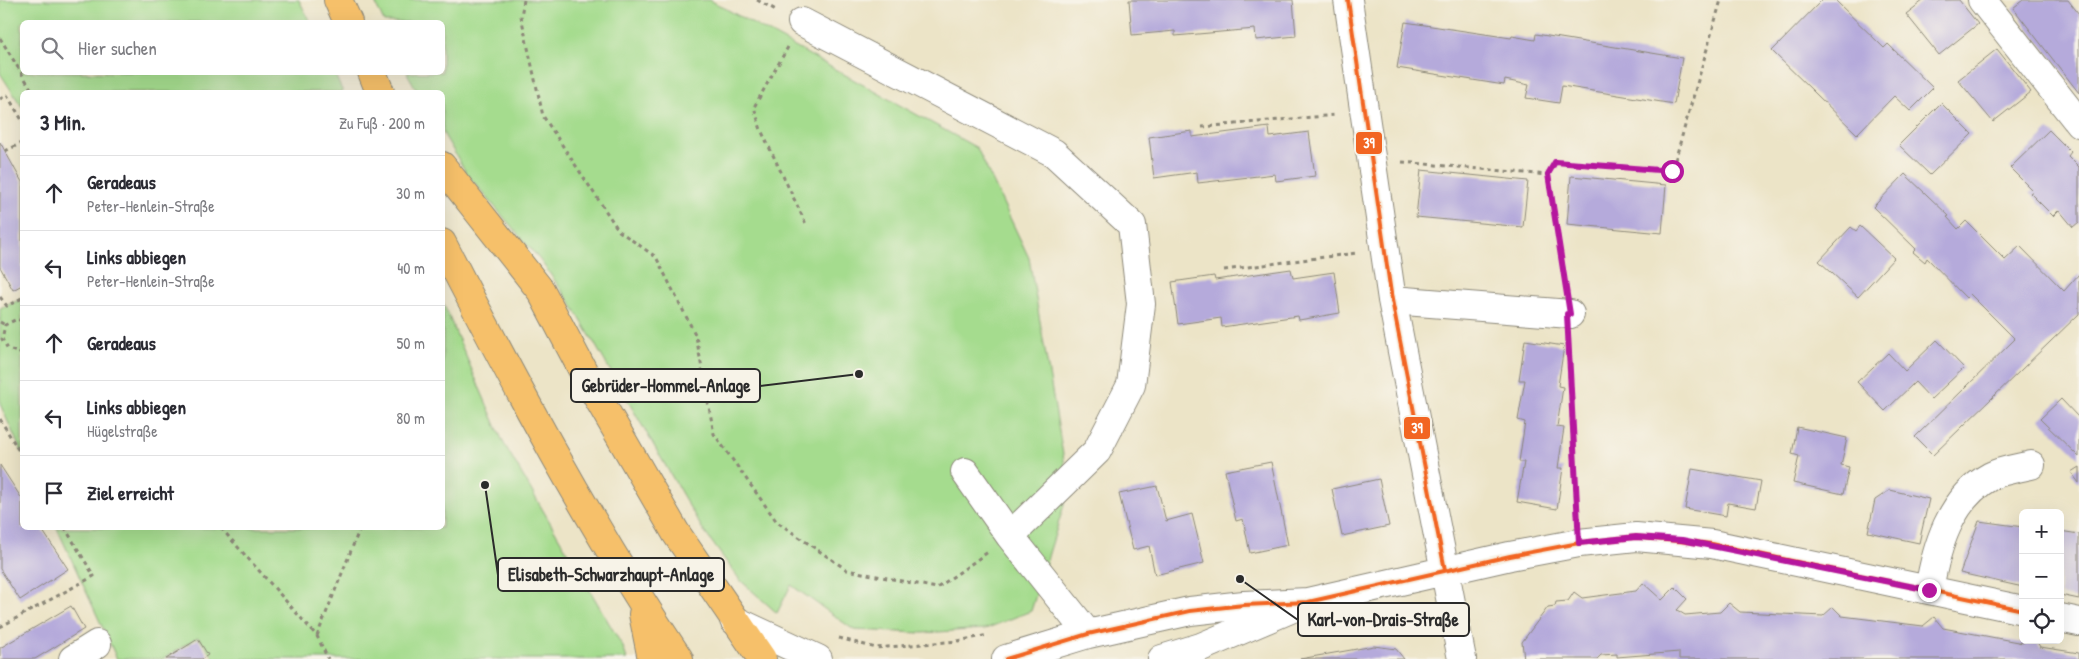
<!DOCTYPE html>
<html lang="de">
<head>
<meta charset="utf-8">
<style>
  body { margin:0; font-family:"Patrick Hand",sans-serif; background:#f7f7f7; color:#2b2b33 }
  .controls { position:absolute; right:15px; bottom:15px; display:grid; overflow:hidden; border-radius:8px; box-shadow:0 5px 20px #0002 }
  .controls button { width:45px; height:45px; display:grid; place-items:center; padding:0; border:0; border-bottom:1px solid #e1e1e2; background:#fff; color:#2b2b33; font:25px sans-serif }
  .stop { position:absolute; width:15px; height:15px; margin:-11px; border:4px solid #b5179e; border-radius:50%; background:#fff }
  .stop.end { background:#b5179e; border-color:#fff; box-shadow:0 1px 5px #0008 }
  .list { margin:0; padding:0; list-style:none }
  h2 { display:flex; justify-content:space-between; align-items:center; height:65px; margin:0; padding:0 20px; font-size:21px }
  h2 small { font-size:16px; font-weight:400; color:#7c7c81 }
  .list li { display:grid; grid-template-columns:32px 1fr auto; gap:15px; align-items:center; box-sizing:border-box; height:75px; padding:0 20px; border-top:1px solid #e1e1e2 }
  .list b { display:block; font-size:19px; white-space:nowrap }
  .list p { margin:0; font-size:16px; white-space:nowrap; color:#7c7c81 }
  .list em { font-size:16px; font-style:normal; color:#7c7c81 }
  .icon { flex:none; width:28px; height:28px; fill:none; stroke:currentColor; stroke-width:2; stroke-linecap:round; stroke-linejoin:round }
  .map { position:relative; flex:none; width:2079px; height:659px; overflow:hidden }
  .search { position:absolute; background:#fff; box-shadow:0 5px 20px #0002; left:20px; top:20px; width:425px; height:55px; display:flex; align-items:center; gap:12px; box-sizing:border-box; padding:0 18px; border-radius:8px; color:#7c7c81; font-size:19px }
  .panel { position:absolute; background:#fff; box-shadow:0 5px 20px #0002; left:20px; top:90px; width:425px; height:440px; border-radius:8px }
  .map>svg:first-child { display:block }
  .green { fill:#a5dc8e; stroke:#68845c }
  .building { fill:#b5aadb }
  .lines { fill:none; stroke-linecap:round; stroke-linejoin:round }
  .minor-casing { stroke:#8c8879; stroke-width:30 }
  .major-casing { stroke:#8c8879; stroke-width:30 }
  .path { stroke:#8c8879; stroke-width:3; stroke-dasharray:4 4; stroke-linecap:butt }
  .minor { stroke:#fff; stroke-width:28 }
  .major { stroke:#f6c06b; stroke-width:28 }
  .bus-1-casing { stroke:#f7f3e8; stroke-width:8 }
  .bus-1 { stroke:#f26522; stroke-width:4 }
  .route { stroke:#b5179e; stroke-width:6 }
  .leader { fill:none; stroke:#2b2b2b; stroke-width:2 }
  .callout-dot { fill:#2b2b2b; stroke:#f7f3e8; stroke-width:2 }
  .callout { fill:#f7f3e8; stroke:#2b2b2b; stroke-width:2 }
  .callout-label { font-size:18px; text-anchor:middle; font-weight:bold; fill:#2b2b2b }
  .line-badge { stroke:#f7f3e8; stroke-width:2 }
  .badge-label { font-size:14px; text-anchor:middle; font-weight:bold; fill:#fff }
</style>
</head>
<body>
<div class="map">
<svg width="2079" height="659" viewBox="0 0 2079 659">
  <rect width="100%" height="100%" fill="#f7f3e8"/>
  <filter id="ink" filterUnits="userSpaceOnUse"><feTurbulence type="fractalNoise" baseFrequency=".02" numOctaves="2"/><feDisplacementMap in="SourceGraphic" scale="10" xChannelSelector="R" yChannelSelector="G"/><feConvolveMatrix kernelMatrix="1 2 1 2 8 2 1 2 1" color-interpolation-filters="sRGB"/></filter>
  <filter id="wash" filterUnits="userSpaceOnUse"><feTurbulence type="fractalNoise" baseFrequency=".0096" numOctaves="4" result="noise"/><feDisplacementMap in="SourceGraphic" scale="20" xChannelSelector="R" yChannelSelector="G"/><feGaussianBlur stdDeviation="1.12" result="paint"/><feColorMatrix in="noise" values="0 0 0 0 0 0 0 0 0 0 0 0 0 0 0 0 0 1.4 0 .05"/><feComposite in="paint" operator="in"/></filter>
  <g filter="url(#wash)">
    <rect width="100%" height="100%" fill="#ece4c7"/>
    <path class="green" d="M0 0H299L310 22H22V72L334 73 343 92H22V107L0 73Z
      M374 0H710L977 148 1029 258 1069 489 1031 611 985 629 922 633 854 630 791 585 777 613 740 580 703 530 571 303 540 260 467 174 443 133 442 92H418L407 73 442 72V22H384Z
      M22 299V453L0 404V308Z
      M443 303 503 442 623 647 627 659H215L198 637 163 659H117L57 528H442Z"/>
    <g id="blocks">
      <path class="building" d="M1129 0H1293L1296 36 1256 40 1255 29 1175 36V31L1132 35Z
        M1822 0H1835L1884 48 1888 44 1933 88 1910 111 1894 96 1857 134 1772 51Z
        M1924 0H1959L1978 24 1939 55 1906 14Z
        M2023 0H2068L2079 14V93L2013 8Z
        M1405 22 1511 38 1512 36 1535 40 1536 34 1682 58 1674 104 1562 86 1559 103 1526 98 1529 85 1505 80 1504 85 1397 68Z
        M1997 49 2031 92 1993 122 1958 80Z
        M1941 103 1972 134 1930 175 1899 145Z
        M1269 127 1270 137 1309 132 1315 176 1276 181 1275 174 1198 183 1197 172 1154 178 1149 137 1192 131V137Z
        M2049 130 2071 152 2068 156 2079 167V222L2073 227 2059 210 2053 216 2030 193 2033 191 2010 168Z
        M0 142 22 182V285L13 290 0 267Z
        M1421 170 1528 181 1523 227 1416 217Z
        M1905 174 1949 216 1947 217 1958 229 1966 221 2005 260 2020 246 2064 291 2079 274V314L1933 455 1915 437 2015 339 1970 294 1966 298 1927 258 1925 262 1913 252 1916 249 1873 207Z
        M1571 176 1666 185 1662 233 1567 224Z
        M1860 226 1894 258 1858 297 1819 261 1851 227 1856 231Z
        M1291 269 1293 278 1334 272 1340 313 1299 320 1298 316 1222 327 1221 318 1178 324 1172 282 1214 276 1215 280Z
        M1525 340 1564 346 1558 386 1563 387 1557 427 1564 428 1558 468H1563L1557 509 1517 502 1524 462H1519L1525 422 1518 420 1525 380H1519Z
        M1937 340 1964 368 1931 399 1915 382 1885 411 1857 382 1888 353 1905 371Z
        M2061 399 2079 418V457L2040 419Z
        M1797 427 1847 438 1841 465 1849 467 1843 494 1793 483 1799 456 1792 454Z
        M1271 462 1288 545 1250 553 1243 519 1236 521 1225 471Z
        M0 465 22 499V528H41L68 569 20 600 0 569Z
        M2079 467V483L2071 472Z
        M1692 469 1761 481 1756 508 1728 503 1726 516 1685 509Z
        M1379 479 1389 526 1342 536 1332 489Z
        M1157 486 1166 521 1192 514 1204 563 1155 575 1149 546 1133 550 1119 494Z
        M1890 490 1929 499 1919 543 1868 532 1875 500Z
        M1979 521 2023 527V587L1960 573Z
        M2060 531 2079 534V599L2060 595Z
        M1643 583 1662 600 1675 587 1687 599 1677 610 1685 615 1720 612 1729 603 1740 612 1823 616 1833 607 1842 616 1923 626 1934 617 1943 628 2023 643 2027 640H2036L2040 647 2079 653V659H1679V652L1617 657V654L1601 655 1597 659H1524L1522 642 1548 607 1555 606 1556 602 1568 601 1574 592 1582 598 1636 591Z
        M71 606 84 629 35 659H0V648Z
        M198 639 208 655 202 659H166Z
        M1374 646 1396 649 1404 659H1300Z"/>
    </g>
  </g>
  <g filter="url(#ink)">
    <use href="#blocks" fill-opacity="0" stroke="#8c8879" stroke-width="1"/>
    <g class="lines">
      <defs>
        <path id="minor" d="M1348 0 1392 300 1462 659
          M1982 0 2079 123
          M802 22 1054 153 1132 225 1141 304 1131 385 1097 451 1010 536 1088 634
          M1392 300 1570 314
          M965 472 1010 536
          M1929 590C1936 548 1950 498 1991 476 2002 470 2019 468 2031 465
          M2060 618 2079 622
          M734 620 818 659
          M73 659 97 644
          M1006 659 1088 634 1190 611 1244 605 1308 602 1510 556 1579 543 1636 537 1712 544 2023 610
          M1162 659 1201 647 1295 607"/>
        <path id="major" d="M338 0 348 22
          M372 72 380 92
          M442 166 541 291 591 386 676 533 762 659
          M442 243C515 385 590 526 679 659
          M643 614 652 659"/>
      </defs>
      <use href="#minor" class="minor-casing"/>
      <use href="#major" class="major-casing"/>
      <path class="path" d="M524 0 521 16 543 116 619 231 656 257 696 336 714 434 777 522 847 570 937 588 988 552
        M757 0 776 10
        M0 38 33 92
        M788 47 754 107 761 130 806 224
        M0 99 7 95 22 120
        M1202 127 1336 115
        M5 151 22 143
        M1402 162 1548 175
        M1224 270 1356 253
        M1566 286 1548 175 1555 162 1672 171 1721 0
        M0 297 7 306 22 298
        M22 321 17 319 5 325 2 339 8 349 20 353 22 351
        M0 322 5 325
        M1568 342 1577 515
        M0 419 22 456
        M221 528 317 636 328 659
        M0 627 94 576 65 528
        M317 636 360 528
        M839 638 876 648 958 641 988 635"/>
      <use href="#minor" class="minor"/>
      <use href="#major" class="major"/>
      <defs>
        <path id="bus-1" d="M1348 0 1392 300 1445 570
          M1006 659 1088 634 1190 611 1244 605 1308 602 1510 556 1579 543 1636 537 1712 544 2023 610"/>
      </defs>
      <use href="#bus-1" class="bus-1-casing"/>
      <use href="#bus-1" class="bus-1"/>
    </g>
  </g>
  <g class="lines" filter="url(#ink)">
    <path class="route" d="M1672 171 1555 162 1548 174 1570 314H1567L1579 543 1636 537 1682 540 1929 590"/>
  </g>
  <path class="leader" d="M859 374L760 386M485 485L498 575M1240 579L1298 620"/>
  <g class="callout-dot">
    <circle cx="859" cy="374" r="5"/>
    <circle cx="485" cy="485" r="5"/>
    <circle cx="1240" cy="579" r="5"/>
  </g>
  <g class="callout">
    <rect x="571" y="369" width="189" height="33" rx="5"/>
    <rect x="498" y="558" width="226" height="33" rx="5"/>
    <rect x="1298" y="603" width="171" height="33" rx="5"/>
  </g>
  <g class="callout-label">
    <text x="666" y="392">Gebrüder-Hommel-Anlage</text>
    <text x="611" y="581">Elisabeth-Schwarzhaupt-Anlage</text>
    <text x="1383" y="626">Karl-von-Drais-Straße</text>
  </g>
  <g class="line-badge">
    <rect x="1355" y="131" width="28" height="24" rx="5" fill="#f26522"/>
    <rect x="1403" y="416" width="28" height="24" rx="5" fill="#f26522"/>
  </g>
  <g class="badge-label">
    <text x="1369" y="148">39</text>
    <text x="1417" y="433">39</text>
  </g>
</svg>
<div class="controls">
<button>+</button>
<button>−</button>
<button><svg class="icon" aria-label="locate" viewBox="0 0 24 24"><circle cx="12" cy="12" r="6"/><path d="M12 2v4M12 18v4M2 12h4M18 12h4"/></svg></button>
</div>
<div class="stop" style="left:1672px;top:171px"></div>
<div class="stop end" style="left:1929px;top:590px"></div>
<div class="search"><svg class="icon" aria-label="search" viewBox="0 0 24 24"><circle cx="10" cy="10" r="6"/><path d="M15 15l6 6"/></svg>Hier suchen</div>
<section class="panel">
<h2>3 Min.<small>Zu Fuß · 200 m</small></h2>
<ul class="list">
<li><svg class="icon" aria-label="ahead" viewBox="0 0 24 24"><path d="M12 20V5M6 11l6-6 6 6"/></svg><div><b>Geradeaus</b><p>Peter-Henlein-Straße</p></div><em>30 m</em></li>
<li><svg class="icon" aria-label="left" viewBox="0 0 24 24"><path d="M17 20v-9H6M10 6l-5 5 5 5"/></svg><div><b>Links abbiegen</b><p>Peter-Henlein-Straße</p></div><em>40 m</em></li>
<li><svg class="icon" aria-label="ahead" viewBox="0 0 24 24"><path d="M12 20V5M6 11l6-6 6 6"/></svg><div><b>Geradeaus</b></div><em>50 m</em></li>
<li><svg class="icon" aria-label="left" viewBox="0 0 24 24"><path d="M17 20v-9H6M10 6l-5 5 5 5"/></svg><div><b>Links abbiegen</b><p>Hügelstraße</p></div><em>80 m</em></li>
<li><svg class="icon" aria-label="arrive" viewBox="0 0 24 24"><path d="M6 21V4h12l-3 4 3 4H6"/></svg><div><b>Ziel erreicht</b></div></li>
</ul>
</section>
</div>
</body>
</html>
